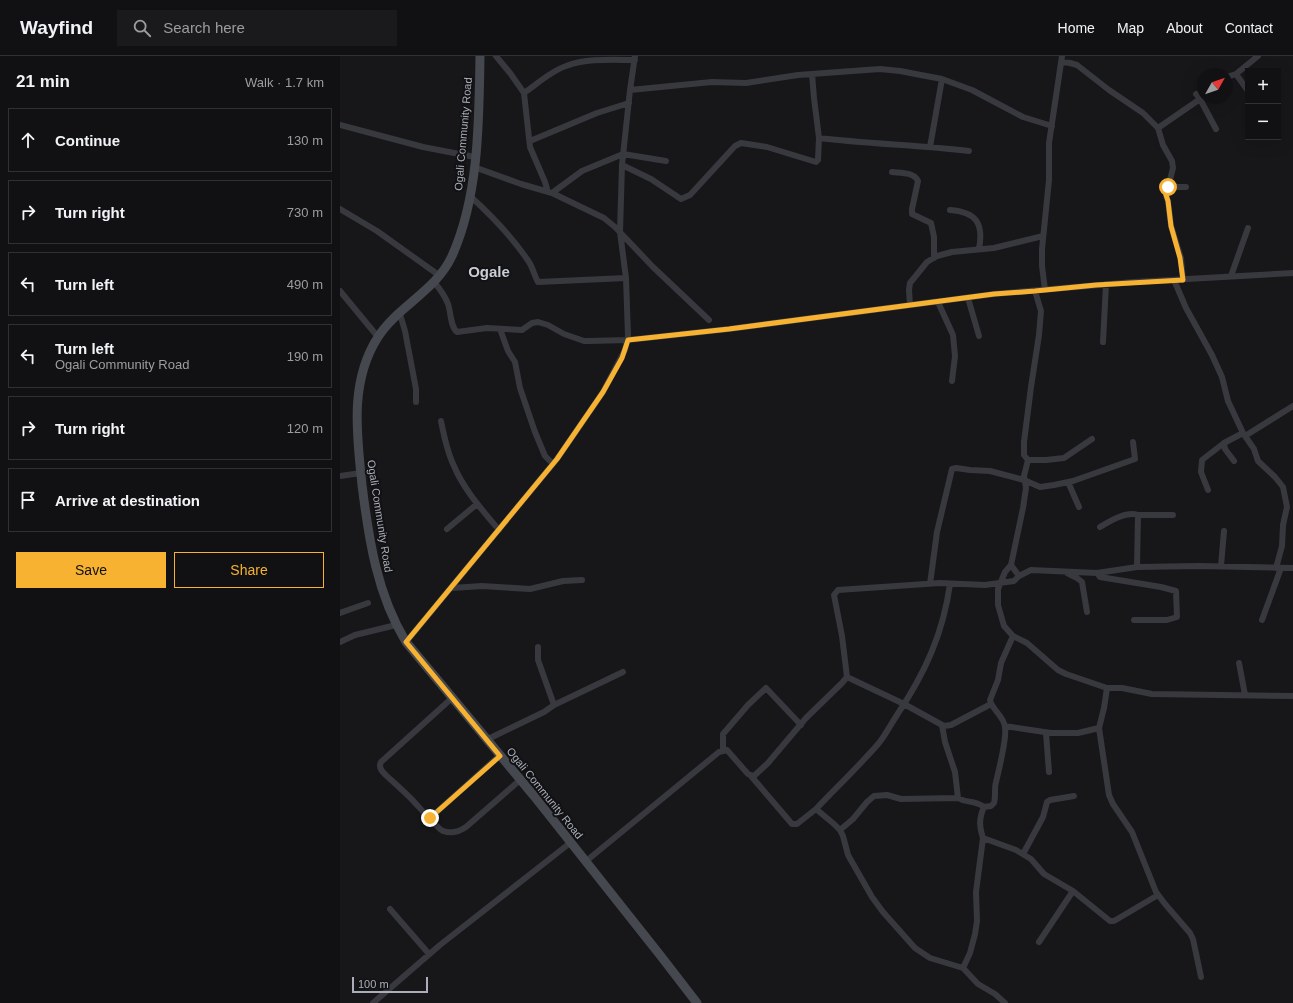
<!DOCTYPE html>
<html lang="en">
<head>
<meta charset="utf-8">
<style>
  body { margin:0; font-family:Helvetica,sans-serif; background:#1a1a1c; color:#f1f3f6 }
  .controls { position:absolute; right:12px; top:12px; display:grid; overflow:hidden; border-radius:0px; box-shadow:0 4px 16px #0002 }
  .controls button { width:36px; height:36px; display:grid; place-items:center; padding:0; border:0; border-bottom:1px solid #303133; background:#111113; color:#f1f3f6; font:20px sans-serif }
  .compass { position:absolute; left:857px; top:12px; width:36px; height:36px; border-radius:50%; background:#111113; box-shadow:0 4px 16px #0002; rotate:50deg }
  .scale { position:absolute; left:12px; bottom:10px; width:76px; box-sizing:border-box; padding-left:4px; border:2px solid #a9aeba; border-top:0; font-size:11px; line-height:14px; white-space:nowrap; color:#a9aeba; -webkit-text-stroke:3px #121214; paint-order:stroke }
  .stop { position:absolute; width:12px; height:12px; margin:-9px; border:3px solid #f7b232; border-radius:50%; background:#fff }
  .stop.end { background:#f7b232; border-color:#fff; box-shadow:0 1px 4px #0008 }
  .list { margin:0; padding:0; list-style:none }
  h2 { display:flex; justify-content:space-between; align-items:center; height:52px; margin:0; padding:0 16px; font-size:17px }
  h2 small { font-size:13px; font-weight:400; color:#9c9da0 }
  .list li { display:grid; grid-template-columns:26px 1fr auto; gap:12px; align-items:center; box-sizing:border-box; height:64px; margin:0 8px 8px; padding:0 8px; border:1px solid #303133; border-radius:0px }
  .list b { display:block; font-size:15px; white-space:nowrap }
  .list p { margin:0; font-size:13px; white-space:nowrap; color:#9c9da0 }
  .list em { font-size:13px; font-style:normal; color:#9c9da0 }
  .actions { display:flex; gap:8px; padding:12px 16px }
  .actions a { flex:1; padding:9px 0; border:1px solid #f7b232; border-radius:0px; text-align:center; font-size:14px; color:#f7b232 }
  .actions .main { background:#f7b232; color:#111 }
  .icon { flex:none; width:22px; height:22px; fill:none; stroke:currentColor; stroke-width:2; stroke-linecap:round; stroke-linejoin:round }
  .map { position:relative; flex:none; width:953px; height:947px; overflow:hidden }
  header { display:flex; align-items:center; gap:24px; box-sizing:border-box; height:56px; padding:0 20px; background:#111113; border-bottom:1px solid #303133 }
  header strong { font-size:19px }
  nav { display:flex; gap:22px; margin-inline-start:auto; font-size:14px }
  .search { width:280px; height:36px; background:#1a1a1c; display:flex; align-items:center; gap:10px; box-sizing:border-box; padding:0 14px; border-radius:0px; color:#9c9da0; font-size:15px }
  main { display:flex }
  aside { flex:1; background:#111113 }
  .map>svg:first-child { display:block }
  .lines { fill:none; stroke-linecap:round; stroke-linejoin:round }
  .street { stroke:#38393e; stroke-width:6 }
  .secondary { stroke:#46484f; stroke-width:9 }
  .route { stroke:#f7b232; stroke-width:5 }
  .labels { text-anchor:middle; stroke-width:4; stroke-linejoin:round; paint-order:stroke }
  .street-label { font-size:11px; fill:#a9aeba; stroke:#121214 }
  .district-label { font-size:15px; font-weight:bold; fill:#cacdd5; stroke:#121214 }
</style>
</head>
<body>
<header>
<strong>Wayfind</strong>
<div class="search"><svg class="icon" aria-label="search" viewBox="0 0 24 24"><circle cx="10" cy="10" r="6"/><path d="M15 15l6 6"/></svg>Search here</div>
<nav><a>Home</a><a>Map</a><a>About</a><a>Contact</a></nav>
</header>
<main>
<aside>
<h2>21 min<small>Walk · 1.7 km</small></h2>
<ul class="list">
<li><svg class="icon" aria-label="ahead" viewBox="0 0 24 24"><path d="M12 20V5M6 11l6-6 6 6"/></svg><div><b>Continue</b></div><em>130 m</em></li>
<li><svg class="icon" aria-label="right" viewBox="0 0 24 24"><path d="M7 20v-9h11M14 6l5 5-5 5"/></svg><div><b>Turn right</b></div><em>730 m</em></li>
<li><svg class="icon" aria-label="left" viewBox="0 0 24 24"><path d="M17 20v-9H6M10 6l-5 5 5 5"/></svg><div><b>Turn left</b></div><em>490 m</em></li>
<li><svg class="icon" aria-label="left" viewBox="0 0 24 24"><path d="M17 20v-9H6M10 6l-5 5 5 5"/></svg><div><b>Turn left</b><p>Ogali Community Road</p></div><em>190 m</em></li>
<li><svg class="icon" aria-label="right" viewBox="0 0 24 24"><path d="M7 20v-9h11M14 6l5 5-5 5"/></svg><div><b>Turn right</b></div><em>120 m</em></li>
<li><svg class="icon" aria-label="arrive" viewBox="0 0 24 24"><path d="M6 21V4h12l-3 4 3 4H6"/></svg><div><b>Arrive at destination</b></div></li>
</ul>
<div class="actions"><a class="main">Save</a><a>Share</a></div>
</aside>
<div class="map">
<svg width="953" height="947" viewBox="0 0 953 947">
  <rect width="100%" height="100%" fill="#171719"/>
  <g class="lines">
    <path class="street" d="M156 0 170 17 184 37 190 91 205 126 208 136
      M722 6 730 7 737 9 769 34 803 57 818 72 863 41
      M896 18 908 35
      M887 21 896 18 918 0
      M290 34 372 26 406 27 458 19 540 13 560 15 602 23 632 34 683 61 712 70
      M184 37C197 28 211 15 226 10 247 2 273 4 295 4
      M856 38 860 43 876 73
      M0 69 83 91 135 101
      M818 72 823 89 832 105 833 112 826 139 828 145 831 170 841 202 843 224
      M479 82C529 88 579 89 629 95
      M190 85 257 57 289 47
      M590 91 602 23
      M282 109 311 123 341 143 350 139 395 90 401 87 427 91 476 106 478 104 479 82 474 42 472 18
      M134 111 181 128 212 137 264 162 275 171 313 211 369 264
      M552 116C561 117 574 116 578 125L572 153V158L591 167 594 181V202
      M828 131H846
      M212 137 242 115 283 98 326 105
      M130 140C151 159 173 182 189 206 193 212 194 219 198 226L286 222
      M0 153 37 175 100 220
      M610 154C636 156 644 167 639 193
      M891 220 908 172
      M834 224 846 252 872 299 882 321 888 345 903 377 914 393 918 405 935 421 943 431 947 451 943 469 942 490 936 512
      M94 226C100 233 105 240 108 248 111 256 110 270 117 276L147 272 182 274 192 267 198 266 208 269 224 278 244 285H249L288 284 389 273 654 238 794 226 953 217
      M705 234 702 210V193L709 124V87L722 0
      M0 235 38 281
      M628 242 639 280
      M598 246 613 279 615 300 612 325
      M570 249 569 234 570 227 587 206 597 200 612 196 654 192 703 180
      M60 258 65 275 76 333V346
      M160 273 168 295 175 306 180 332 195 376 205 400 213 408
      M763 286 766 228
      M101 365C104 380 107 396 114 410 124 434 143 455 159 474
      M905 380 953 350
      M688 404H706L724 402 752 383
      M894 405 885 393 884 387 903 377
      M0 420 21 417
      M728 426 739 451
      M868 434 861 416 862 404 884 387
      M798 459H833
      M760 471C770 465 786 455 798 459L797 511
      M107 473 137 448
      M671 509 665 516 658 533V549L664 570 673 580 687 587 718 614 726 618 767 632H782L812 638 953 640
      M881 510 884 475
      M727 517 737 522 742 526 747 556
      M757 517 760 521 821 531 836 535 837 561 827 564H794
      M679 520 671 509 683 452 686 432 684 420 688 404 684 399V386L691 331 699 279 701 255 695 235
      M590 528 597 476 612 413 616 412 630 414 650 415 684 424 700 431 714 429 733 425 795 403 793 386
      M112 532 142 530 190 533 223 525 242 524
      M0 557 28 547
      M922 564 941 512
      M0 586 15 579 56 569
      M66 586 217 403 263 336 285 294 288 280 286 222 280 176 282 109 290 34 295 0
      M198 591V604L214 649
      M899 607 905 639
      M507 621 564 648 604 670 611 669 651 648
      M767 632 764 652 759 672 769 739 773 748 792 776 816 836 825 848 850 877 853 883 861 921
      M112 642 41 706C37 713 46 719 50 723 60 732 69 740 77 749 82 754 98 773 103 775 111 778 120 775 126 771L180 724
      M602 669 605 686 615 716 618 742
      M665 670 711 677H738L759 672
      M706 677 709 716
      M146 684 204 656 214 649 283 616
      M383 694V678L408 649 426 632 461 669
      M411 720 452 768H457L476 753 494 768 500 774 503 780 508 799 532 841 543 856 575 892 590 902 623 912 638 928 655 938 665 947
      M476 753C497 731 519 710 539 687 546 678 551 668 557 659 585 617 603 578 610 528
      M90 762 159 700
      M500 774 513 763 527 746 534 740 547 739 561 743 618 742C628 748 633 743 644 751
      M643 782C639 770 639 762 644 751L651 750 654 747C656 740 654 733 656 726 659 713 667 683 665 671 664 660 652 654 650 644L658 624 661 607 673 580
      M683 798 703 761 707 746 710 744 734 740
      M245 806 379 696 387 694 408 718 414 720 428 707 466 662 502 627 507 621 502 580 494 539 498 534 600 527 645 529 674 525 679 520 691 514 757 517 797 511 859 510 953 512
      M50 853 89 898
      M699 886 733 835
      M623 912 630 897 635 878 637 865 636 836 643 782 676 794 691 803 704 818 733 835 770 865H774L818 839
      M33 947 100 889 230 787"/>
    <path class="secondary" d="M140 0C139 65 139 140 112 200 96 235 58 250 38 281 9 326 17 379 22 429 29 485 37 538 66 586L194 740 320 899 357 947"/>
  </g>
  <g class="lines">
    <path class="route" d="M90 762 160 700 66 586 217 403 263 336 282 302 288 284 389 273 654 238 695 235 756 229 843 224 840 202 831 170 828 145 826 139 828 131"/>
  </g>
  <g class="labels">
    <g class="street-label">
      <text transform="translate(123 78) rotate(-85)" y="4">Ogali Community Road</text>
      <text transform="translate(40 460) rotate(81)" y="4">Ogali Community Road</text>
      <text transform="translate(205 737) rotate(51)" y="4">Ogali Community Road</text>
    </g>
    <g class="district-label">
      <text x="149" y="221">Ogale</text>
    </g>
  </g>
</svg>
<div class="controls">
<button>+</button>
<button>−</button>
</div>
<svg class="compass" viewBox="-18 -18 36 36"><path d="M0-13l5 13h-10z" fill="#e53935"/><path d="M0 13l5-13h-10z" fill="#9c9da0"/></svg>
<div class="scale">100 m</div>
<div class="stop" style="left:828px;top:131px"></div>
<div class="stop end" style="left:90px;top:762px"></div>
</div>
</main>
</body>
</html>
